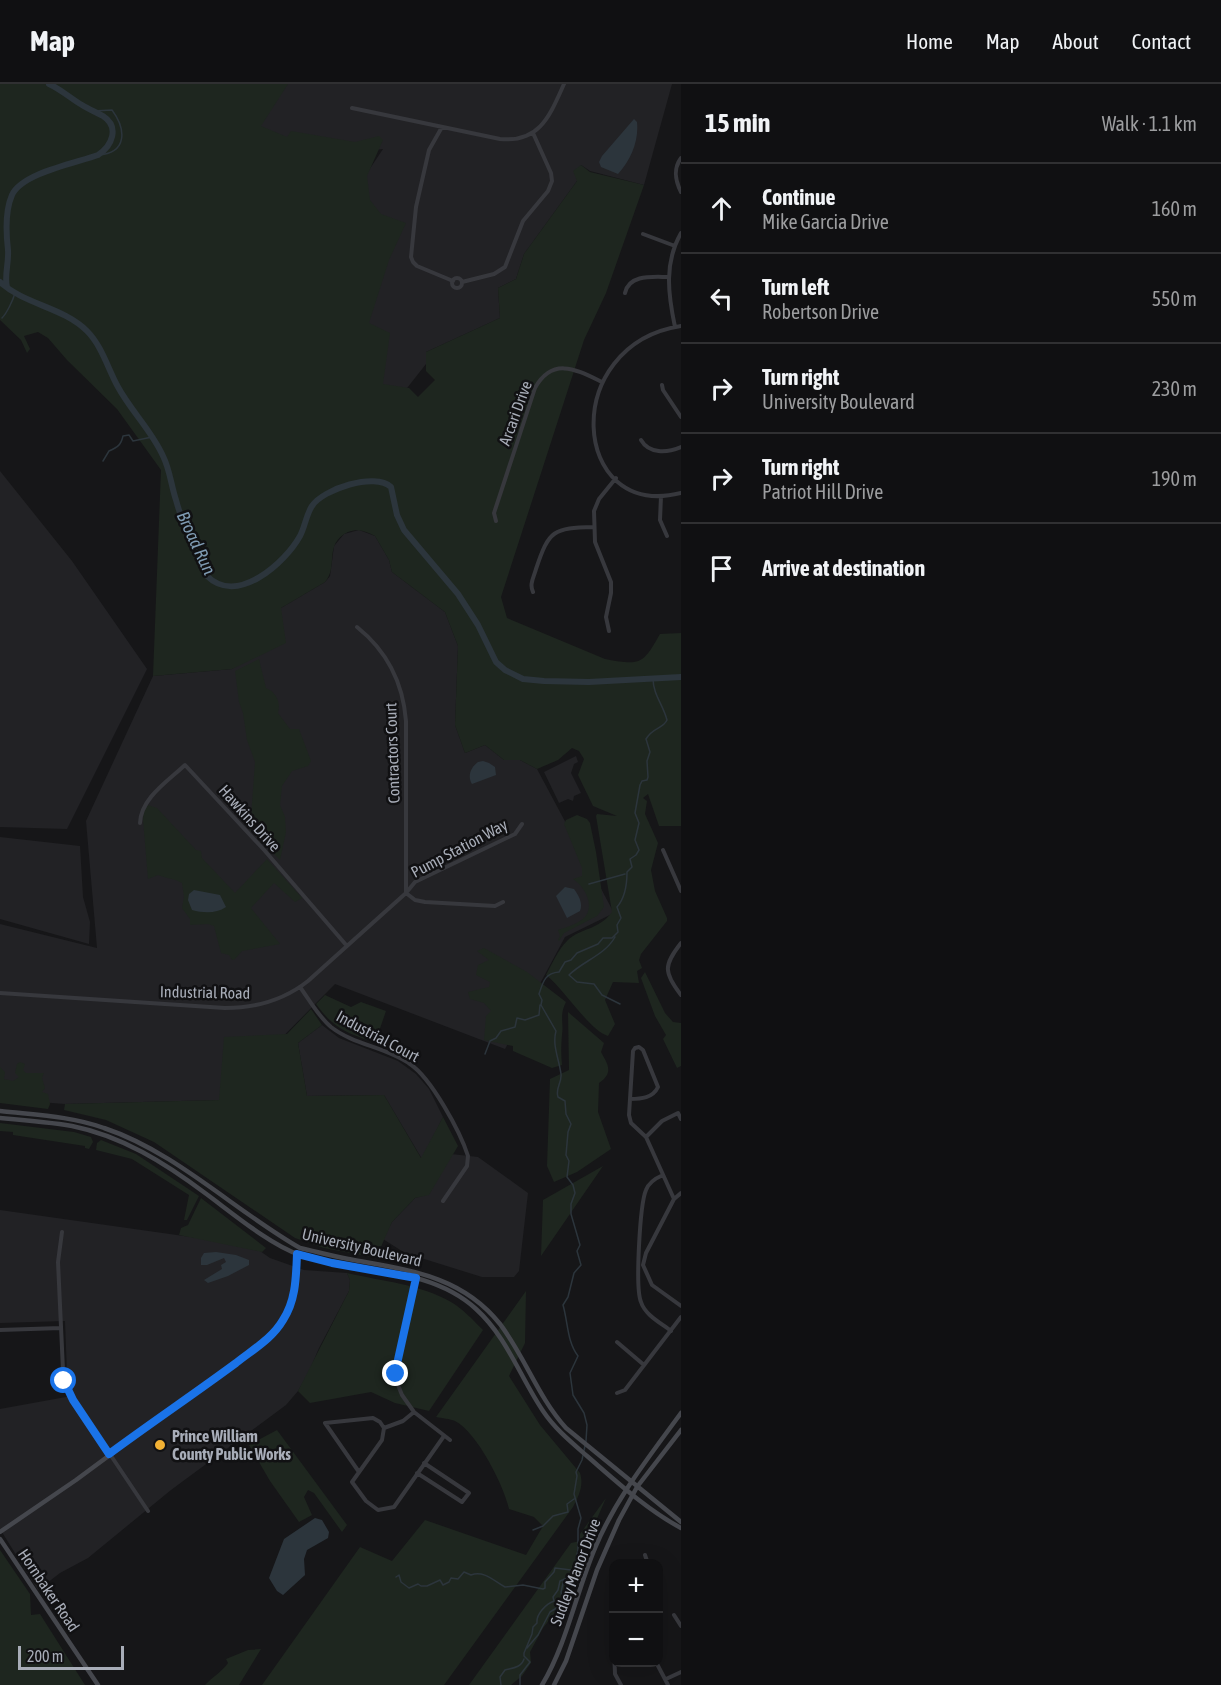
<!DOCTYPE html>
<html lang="en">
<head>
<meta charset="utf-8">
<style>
  body { margin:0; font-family:"Asap Condensed",sans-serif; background:#19191b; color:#f1f3f6 }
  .controls { position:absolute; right:18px; bottom:18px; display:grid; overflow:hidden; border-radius:12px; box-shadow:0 6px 24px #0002 }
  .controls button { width:54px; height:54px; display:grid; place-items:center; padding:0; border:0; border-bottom:2px solid #303032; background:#101012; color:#f1f3f6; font:30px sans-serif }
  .scale { position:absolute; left:18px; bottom:15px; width:106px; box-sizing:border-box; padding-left:6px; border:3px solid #a8adb8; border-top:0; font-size:16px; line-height:21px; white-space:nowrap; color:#a8adb8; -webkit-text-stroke:4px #111113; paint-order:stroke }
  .stop { position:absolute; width:18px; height:18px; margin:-14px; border:4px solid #1a73e8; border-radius:50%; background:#fff }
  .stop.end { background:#1a73e8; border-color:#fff; box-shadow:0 2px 6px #0008 }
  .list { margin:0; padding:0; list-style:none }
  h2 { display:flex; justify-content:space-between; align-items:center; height:78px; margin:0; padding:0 24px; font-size:26px }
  h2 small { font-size:20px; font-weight:400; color:#9c9d9f }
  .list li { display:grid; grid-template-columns:39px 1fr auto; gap:18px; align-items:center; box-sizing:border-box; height:90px; padding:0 24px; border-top:2px solid #303032 }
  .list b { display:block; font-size:22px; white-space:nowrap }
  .list p { margin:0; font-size:20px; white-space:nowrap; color:#9c9d9f }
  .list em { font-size:20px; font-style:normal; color:#9c9d9f }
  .icon { flex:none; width:33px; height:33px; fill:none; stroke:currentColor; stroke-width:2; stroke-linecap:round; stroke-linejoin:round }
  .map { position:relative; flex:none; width:681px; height:1601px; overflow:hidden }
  header { display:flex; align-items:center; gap:36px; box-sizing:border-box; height:84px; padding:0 30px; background:#101012; border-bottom:2px solid #303032 }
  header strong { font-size:28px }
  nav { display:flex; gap:33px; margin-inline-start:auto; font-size:21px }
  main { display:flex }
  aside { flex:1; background:#101012 }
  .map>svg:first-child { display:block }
  .built { fill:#222225 }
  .green { fill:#1e261f }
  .water { fill:#2c353c }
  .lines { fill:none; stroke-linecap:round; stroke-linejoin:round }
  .stream { stroke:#2c353c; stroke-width:1.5 }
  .river { stroke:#2c353c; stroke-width:6 }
  .street { stroke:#37383d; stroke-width:4 }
  .secondary { stroke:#45474d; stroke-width:4.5 }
  .route { stroke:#1a73e8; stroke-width:8 }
  .poi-dot { fill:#f2b134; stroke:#111113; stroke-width:2 }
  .labels { text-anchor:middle; stroke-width:5; stroke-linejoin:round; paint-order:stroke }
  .street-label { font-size:16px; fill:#a8adb8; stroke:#111113 }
  .poi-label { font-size:16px; font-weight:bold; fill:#a8adb8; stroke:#111113; text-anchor:start }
  .water-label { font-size:18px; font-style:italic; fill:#7f9bb3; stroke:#111113 }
</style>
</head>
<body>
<header>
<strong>Map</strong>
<nav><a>Home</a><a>Map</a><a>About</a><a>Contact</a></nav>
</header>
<main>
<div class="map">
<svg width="681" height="1601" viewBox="0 0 681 1601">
  <rect width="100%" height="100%" fill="#161618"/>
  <path class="built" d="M282 0H672L644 101 590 87 581 81 577 97 524 170 516 195 498 204 500 234 426 268V280L400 313 368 309 355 245 363 95 383 65 355 68 248 49Z
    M0 387 72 477 147 585 67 745 0 743Z
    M359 446 375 452 389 476 392 488 445 528 458 562 455 641 465 669 485 661 504 676H520L537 685 614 829 565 853 505 965 335 900 220 1016 65 1020 0 1015V840L97 864 86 737 153 592 232 585 281 524 325 498 330 492 334 462 344 450Z
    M576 672 578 678 574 680 571 689 581 709 574 712 573 717 568 715 559 719 544 688Z
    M0 753 80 762 83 813 90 838 89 860 0 835Z
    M322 941 339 954 398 977 416 990 429 1005 443 1033 422 1075 384 1011 307 1012 298 959Z
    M451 1070 478 1073 528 1109 519 1187 514 1193H482L405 1169 383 1155 392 1138 415 1114 429 1110Z
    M0 1126 205 1155 260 1167 270 1174 304 1186 347 1189 350 1196 349 1207 319 1264 308 1290 298 1307 286 1321 171 1406 88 1474 60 1489 38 1506 0 1445V1325L66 1313 73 1308 67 1289 65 1237 0 1239Z"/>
  <path class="green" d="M0 0H288L261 42 287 53 291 47 355 58 379 52 383 56 367 92 370 116 381 130 406 139 389 176 369 239 390 249 383 300 409 304 418 313 435 296 426 287V268L500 234 498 204 516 195 524 170 577 97 573 87 581 81 590 88 644 101 606 209 584 256 501 513 507 534 605 575C641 582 643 580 660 550L681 549V742H659L648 710 643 714 647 717 645 730 658 759 651 786 655 807 667 834V837L641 870 639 876 642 884 637 887 639 899 613 898 605 916 615 940 608 952C589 946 564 905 546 891 552 880 558 866 567 857 581 843 598 847 612 828L596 732 597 730 617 732 593 722 578 691 584 675 579 667 572 664 558 676 537 685 520 676H504L485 661 465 669 455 641 458 562 445 528 392 488 389 476 375 452C366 447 358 444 348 448 323 460 339 482 325 498L281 524 286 559 232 585 153 592 161 386 117 325 67 276 48 254 38 248 24 252 30 265 27 269 21 256 0 236Z
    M259 575 266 604C276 608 281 618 278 629L290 645H299L311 677 308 682 292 687 282 702 280 721 285 733 286 748 280 776 250 746 255 678 247 656 243 629 239 618 235 587Z
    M148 721 157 724 196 766 201 767 202 774 235 809 267 775 302 814 295 818 274 799 251 824 280 860 242 867 235 875 232 876 229 871 221 869 214 842 208 840 190 841V835L182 824 184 813 182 799C174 794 167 795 158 791L148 795 143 735 144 726Z
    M577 731 587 735 590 739 596 768 604 823 597 832 564 849 559 857 558 856 560 852 558 846C567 843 578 840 585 833 595 820 584 802 573 795L582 792V784L564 740 566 736Z
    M484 864 527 888 566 918C559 932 564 938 562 951 561 962 561 971 562 981L552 984 513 967V962L484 956 486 932 491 927 484 919 470 915 468 908 489 903 490 898 476 891 478 881 489 876 477 867Z
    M645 888 665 929 673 938 681 939V982L677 984 663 955 666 951 655 932 641 894Z
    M325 911 351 923 361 918 386 927 375 959C346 948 335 946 316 920Z
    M311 925 322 941 298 959 307 1012 384 1011 421 1074 443 1033 458 1062 429 1111 415 1114 392 1138 376 1174 324 1164 295 1154 154 1058 106 1036 64 1026 65 1020 219 1016 224 953 287 950Z
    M568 928 604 959 601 968C609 982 613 989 599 999L598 1028 611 1065 577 1088 554 1098 547 1082 550 995 569 986Z
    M20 978 25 980 23 986 26 989H44L42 994 45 1004 42 1008 48 1010 50 1020 48 1025 0 1019V983L5 988 4 995 13 997 19 993 15 989 17 980Z
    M0 1039 74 1048 91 1053 93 1058 89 1065 85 1064V1062L13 1051V1048L0 1047Z
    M101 1056 136 1070 199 1112 187 1136H184L189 1111 132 1075 96 1066 97 1059Z
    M603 1082 541 1172 543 1116Z
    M201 1114 266 1164 262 1168 179 1151 181 1144 188 1141Z
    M347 1189C381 1197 420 1200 451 1218 463 1225 473 1236 483 1246L429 1327 395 1319 371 1308 310 1319 298 1307 349 1207 350 1196Z
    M526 1207 525 1259 509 1292 540 1341 580 1389C584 1401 579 1412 573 1423L444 1601H262L360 1463 392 1477 425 1436 526 1471 543 1442 534 1433 509 1425C504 1402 477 1348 455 1337 450 1335 442 1334 436 1333Z
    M277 1346 347 1441 342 1448 314 1409 308 1406 304 1413 312 1431 299 1438 270 1397 249 1361Z
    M606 1414 568 1501 558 1532 550 1535 543 1544 530 1568 531 1579 522 1592 511 1601H469L571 1459 580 1457V1450Z
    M0 1466 30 1510 31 1531 40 1530 85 1601H0Z
    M261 1565 239 1601H205C212 1593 222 1588 228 1579L226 1575 248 1566Z"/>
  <path class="water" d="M634 35 637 38C639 57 631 76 618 90L601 83 599 78 602 72Z
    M483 677 489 679 495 683 496 691 472 700C467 692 471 683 478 678Z
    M565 803 574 805C579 812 583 819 580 827L567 834 556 812Z
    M194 806 220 811 226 823C216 830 203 829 192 826L188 816 189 810Z
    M216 1168 236 1171 249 1176V1181L228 1192 208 1199 204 1196 222 1185 221 1181 226 1178 224 1174 207 1181H201V1174L204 1169Z
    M315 1434 322 1436 329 1448 328 1454 307 1466 304 1475 305 1491 283 1511 277 1507 269 1494 284 1455Z"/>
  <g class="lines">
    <path class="stream" d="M93 27 112 26C126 45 128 69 98 71
      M2 234C7 229 13 216 15 209
      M103 377 109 367C118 363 121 361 123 352L129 351 133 357 152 353
      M589 800 625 790
      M615 853C605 871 583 877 569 891L577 898 594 900 602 911 620 920
      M485 970 490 957 496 954 501 947 515 943 517 934 525 936 539 931 540 921
      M533 1446 543 1442 553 1432 568 1428 567 1420 574 1415
      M396 1493 399 1491 401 1498 409 1504 418 1500 421 1502H427L440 1496 443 1501 449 1498 451 1494 458 1495 464 1488 471 1491C484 1486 494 1497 505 1503L523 1501 543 1505 545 1504V1498L554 1488 555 1484 571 1486
      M527 1564 538 1551 550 1528 563 1520 561 1508 564 1495
      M501 1601 500 1593 505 1586C512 1584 521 1584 524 1575
      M520 1601V1591L530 1578 524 1572V1569L532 1550 533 1543 537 1539C536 1530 546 1520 554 1517L553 1513 558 1506 560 1497 570 1493 574 1485 578 1466V1445L581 1434 574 1410 577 1392 576 1388 582 1376 586 1357 587 1341 584 1329 573 1311 570 1289 578 1272C567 1258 568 1238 563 1221L568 1213 574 1189 581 1181 577 1167 580 1161 571 1130V1120L575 1109 573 1101 567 1093 569 1077 566 1071 568 1048 571 1040 566 1030 565 1017 558 1013C555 1004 562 999 561 990 559 975 552 961 556 947L541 921 542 916 539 910C543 898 545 889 559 888L565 878 571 876 577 869 598 860 603 854H612L618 848 617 841 621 834 617 823C625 814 627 800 627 788L632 783 630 775 636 771 639 766 635 756 639 739 635 729 640 701 642 697 647 696 648 693 647 677 650 668 646 655C653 643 663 645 667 636 663 620 653 611 653 594"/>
    <path class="river" d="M0 198C25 221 63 223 87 247 102 262 108 285 118 303 131 327 152 347 163 372 170 386 171 401 176 416 183 442 195 468 207 492 237 522 285 479 300 452 305 443 306 431 312 422 323 405 375 388 391 403L397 431 404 446 458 510 478 541 496 578 505 586 523 595 544 597 589 598 681 593
      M7 203C4 192 9 179 8 166 6 149 5 127 12 111 22 89 76 79 98 71 112 62 120 43 103 32 96 28 88 25 82 21 70 14 62 6 49 0"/>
    <path class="street" d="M352 24 500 55C540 59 550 31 564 0
      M442 43 429 66 416 123 411 173 413 178 417 182 453 197
      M681 74C673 85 675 96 681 108
      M643 150 675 162
      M452 199a5 5 0 1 1 10 0a5 5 0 1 1-10 0Z
      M462 198 494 190 505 183 523 137 548 107 552 97 551 89 533 49
      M625 209C629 190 653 193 668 193
      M681 242C559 261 570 437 681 409
      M675 243C668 210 664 179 681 149
      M662 301 663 306 681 333
      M641 356C649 370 667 369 681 363
      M661 412 660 436 667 452
      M496 437 494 429 535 304C553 272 577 286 602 298
      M533 508C529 500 534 493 536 485 549 446 553 444 594 443
      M357 543C387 567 403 599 406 637V809
      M609 547 606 533 611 509V498L595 458 594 427 599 415 616 394
      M140 739C141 714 168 697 185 681L265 767 347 862
      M663 766 681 807
      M406 809 415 816 425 818 495 822 503 818
      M681 859C664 881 663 888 681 911
      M300 903C310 917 318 932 331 943 354 961 386 963 410 980 431 994 460 1047 468 1072L467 1082 443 1117
      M0 909 225 924C256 924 284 916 308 897L406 809 415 798 515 750 522 740
      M630 1015C641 1015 653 1014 658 1003L643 966 639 963 635 964 633 967 629 1031 631 1039 646 1053 674 1115
      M646 1053 662 1037 678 1029 681 1035
      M663 1091C656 1094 649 1098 646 1106 640 1120 635 1204 641 1218 645 1231 661 1239 671 1247
      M681 1109 674 1115 646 1169 643 1181 652 1201 681 1222
      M62 1148 58 1178 63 1286 64 1297 73 1315 148 1427
      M416 1194 397 1280 398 1301 402 1311 414 1328 450 1356
      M0 1246 61 1244
      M617 1258 644 1281
      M617 1309 625 1306 681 1233
      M384 1344 382 1356 352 1398 366 1417 378 1426 394 1423 444 1352
      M384 1344 403 1337 414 1328
      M359 1388 325 1339 373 1334 380 1338 384 1344
      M417 1389 462 1418 469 1409 424 1379
      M645 1471 648 1480
      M674 1531 681 1542
      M614 1564 615 1590 621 1601
      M656 1578 668 1601
      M666 1595 681 1588"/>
    <path class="secondary" d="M0 1027C35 1031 71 1032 104 1044 176 1068 235 1127 300 1164 318 1168 336 1173 354 1176 409 1186 462 1192 500 1240 525 1273 538 1313 566 1344L681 1438
      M0 1034C24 1036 49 1038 72 1042 122 1052 165 1079 205 1109 231 1128 270 1161 300 1171 358 1189 429 1182 476 1225 507 1253 520 1293 543 1327 555 1345 571 1358 587 1372 617 1398 646 1425 681 1444
      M0 1448 76 1396 268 1254C297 1225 293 1206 298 1169
      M0 1455 98 1601
      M542 1601C567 1559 576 1509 595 1464 616 1414 649 1373 681 1329
      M554 1601 566 1577 597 1486 619 1436 637 1403 681 1346"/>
  </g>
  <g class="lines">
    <path class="route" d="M64 1297 73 1316 109 1370C151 1339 194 1310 236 1279 252 1266 272 1255 283 1236 296 1216 296 1193 297 1170L332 1179 416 1194 397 1280 396 1290"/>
  </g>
  <circle class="poi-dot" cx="160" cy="1361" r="6"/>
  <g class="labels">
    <g class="street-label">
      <text transform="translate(515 329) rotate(-70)" y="6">Arcari Drive</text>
      <text transform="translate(392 669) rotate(-92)" y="6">Contractors Court</text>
      <text transform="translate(250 734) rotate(48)" y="6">Hawkins Drive</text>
      <text transform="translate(459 764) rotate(-28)" y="6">Pump Station Way</text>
      <text transform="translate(205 908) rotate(1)" y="6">Industrial Road</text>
      <text transform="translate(378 952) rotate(28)" y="6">Industrial Court</text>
      <text transform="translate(362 1163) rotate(13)" y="6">University Boulevard</text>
      <text transform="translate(575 1488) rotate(-69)" y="6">Sudley Manor Drive</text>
      <text transform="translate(49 1506) rotate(56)" y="6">Hornbaker Road</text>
    </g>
    <g class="poi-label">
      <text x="172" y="1358">Prince William<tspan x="172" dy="18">County Public Works</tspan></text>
    </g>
    <g class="water-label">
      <text transform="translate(196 459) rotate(65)" y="6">Broad Run</text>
    </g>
  </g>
</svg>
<div class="controls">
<button>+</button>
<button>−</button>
</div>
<div class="scale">200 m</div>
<div class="stop" style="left:64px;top:1297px"></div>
<div class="stop end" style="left:396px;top:1290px"></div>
</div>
<aside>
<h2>15 min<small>Walk · 1.1 km</small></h2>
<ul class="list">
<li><svg class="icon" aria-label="ahead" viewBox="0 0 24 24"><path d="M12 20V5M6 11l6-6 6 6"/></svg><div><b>Continue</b><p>Mike Garcia Drive</p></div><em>160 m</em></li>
<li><svg class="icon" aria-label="left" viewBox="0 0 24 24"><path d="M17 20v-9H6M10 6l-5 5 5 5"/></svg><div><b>Turn left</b><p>Robertson Drive</p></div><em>550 m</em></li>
<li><svg class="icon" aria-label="right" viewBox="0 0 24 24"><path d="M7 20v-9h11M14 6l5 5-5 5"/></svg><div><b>Turn right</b><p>University Boulevard</p></div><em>230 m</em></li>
<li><svg class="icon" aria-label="right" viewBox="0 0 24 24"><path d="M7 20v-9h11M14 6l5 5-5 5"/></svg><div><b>Turn right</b><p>Patriot Hill Drive</p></div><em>190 m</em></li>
<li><svg class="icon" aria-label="arrive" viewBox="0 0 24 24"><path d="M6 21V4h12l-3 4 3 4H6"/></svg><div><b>Arrive at destination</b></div></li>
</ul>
</aside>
</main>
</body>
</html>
